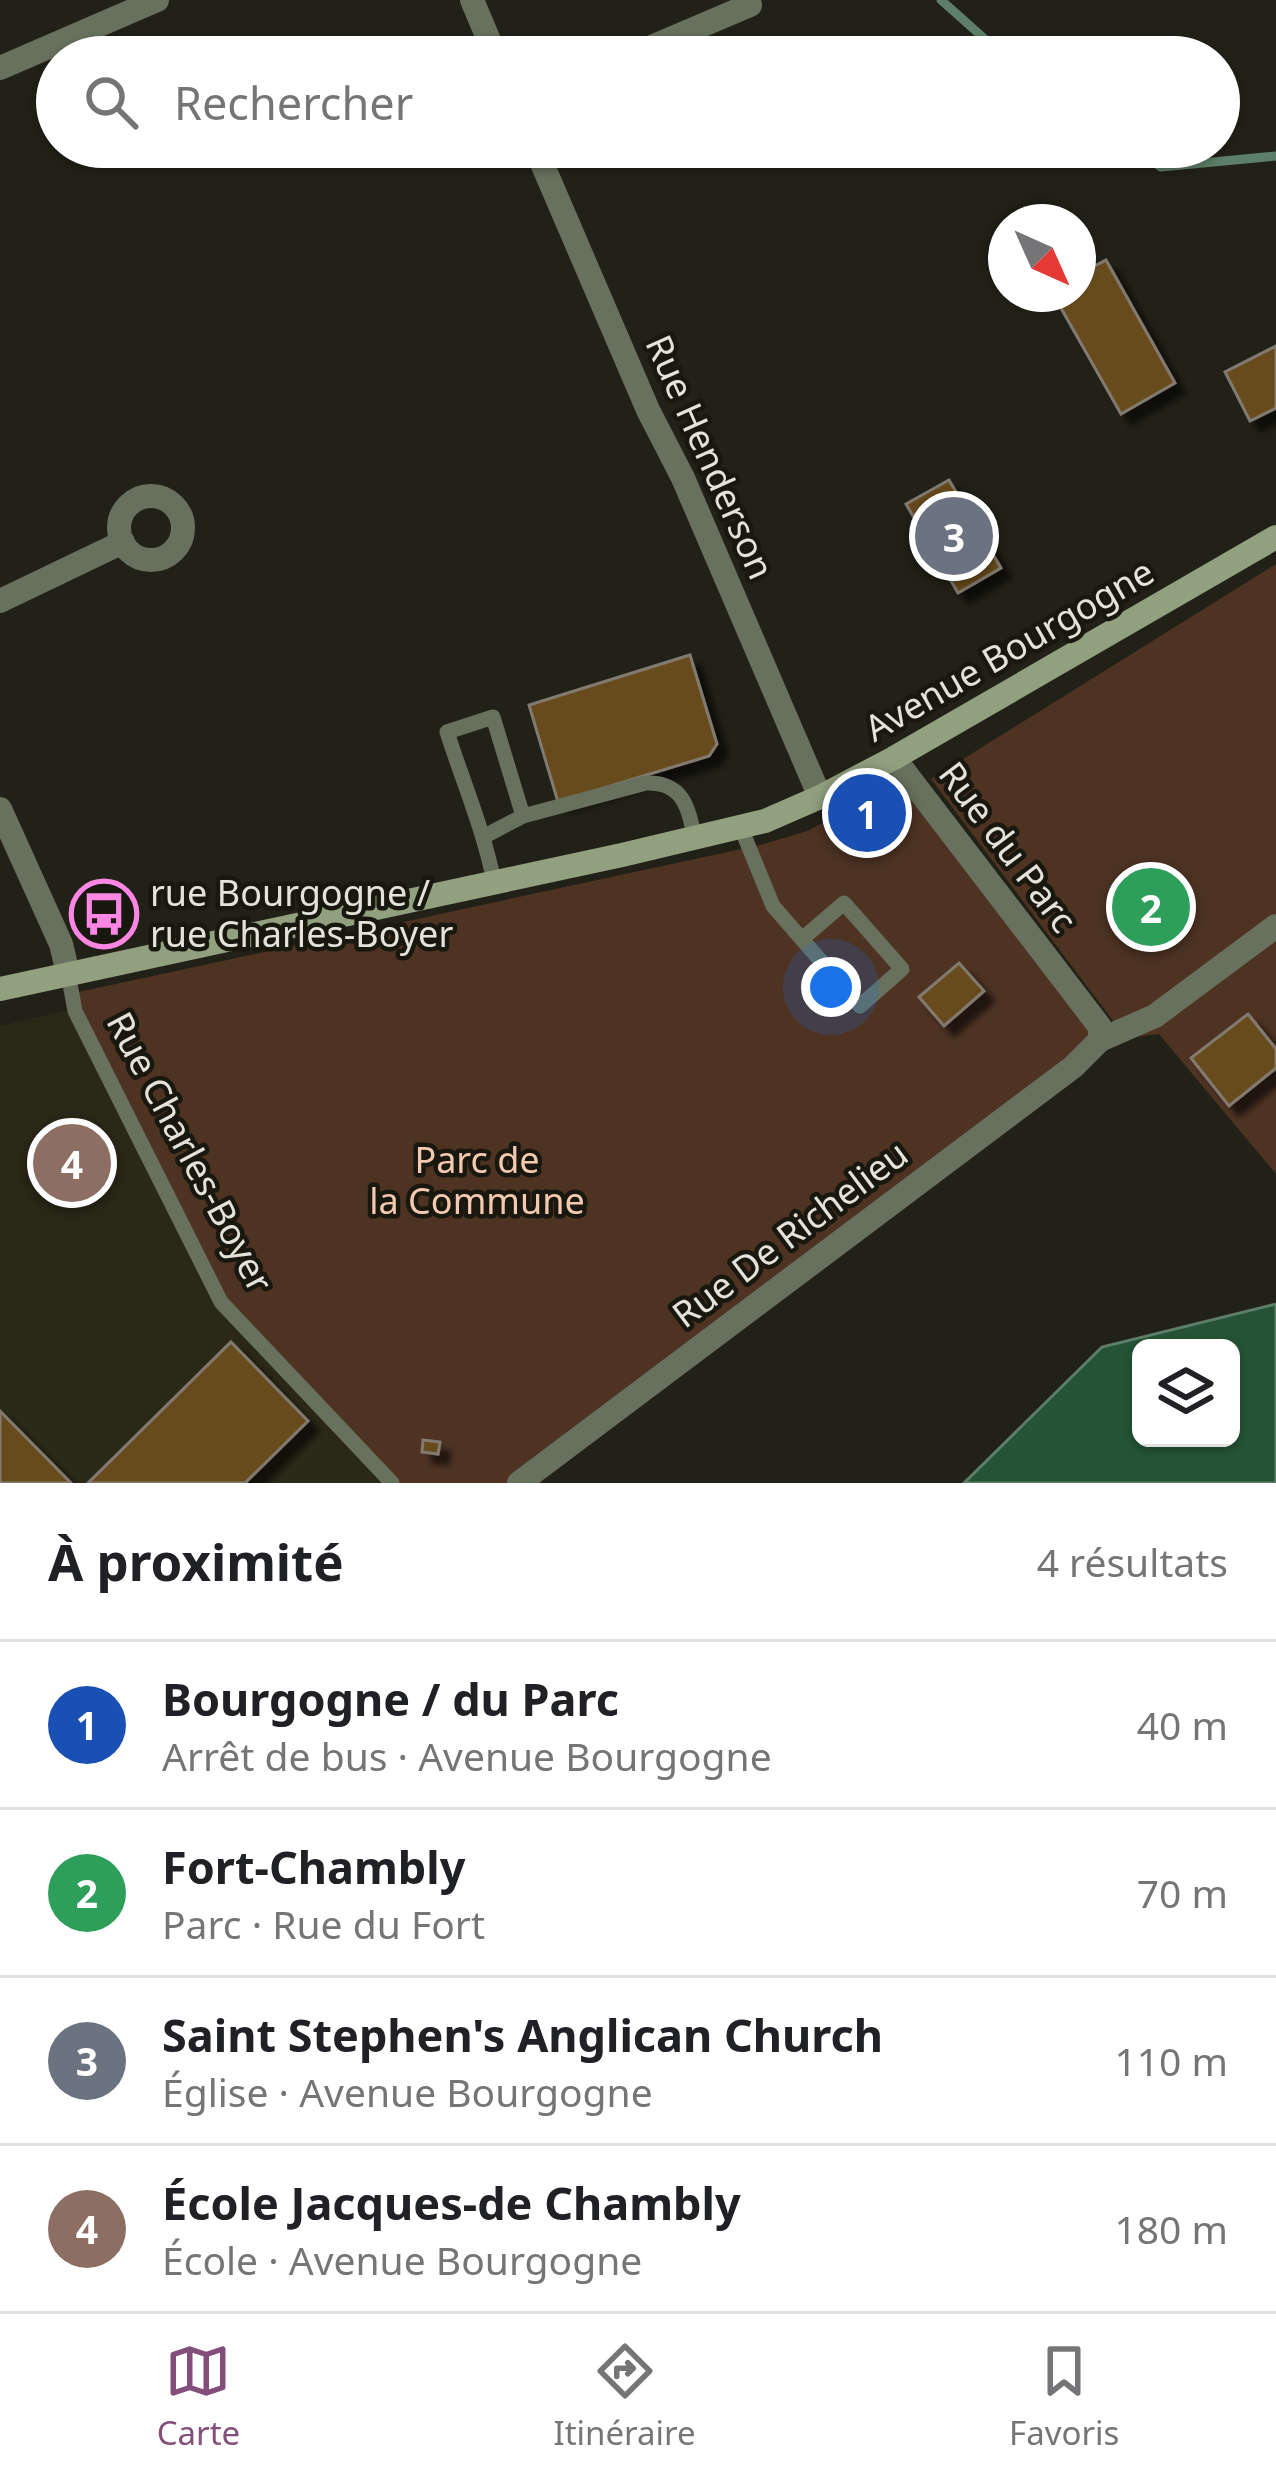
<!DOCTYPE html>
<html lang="fr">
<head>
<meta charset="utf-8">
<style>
  body { margin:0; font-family:"Noto Sans",sans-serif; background:#f2f2f2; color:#202124 }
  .controls { position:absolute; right:36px; bottom:36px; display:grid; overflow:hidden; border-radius:18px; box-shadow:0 3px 9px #0004 }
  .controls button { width:108px; height:108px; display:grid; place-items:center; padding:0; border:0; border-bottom:3px solid #e0e0e0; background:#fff; color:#202124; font:60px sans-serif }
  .compass { position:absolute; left:988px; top:204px; width:108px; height:108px; border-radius:50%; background:#fff; box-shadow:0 3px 9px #0004; rotate:135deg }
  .you { position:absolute; left:831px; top:987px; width:42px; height:42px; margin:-30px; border:9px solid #fff; border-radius:50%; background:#1a73e8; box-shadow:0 0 0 18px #1a73e833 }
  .badge { display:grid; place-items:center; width:78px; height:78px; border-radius:50%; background:#834e7a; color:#fff; font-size:39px; font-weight:700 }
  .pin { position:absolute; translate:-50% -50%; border:6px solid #fff; box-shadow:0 3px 12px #0006 }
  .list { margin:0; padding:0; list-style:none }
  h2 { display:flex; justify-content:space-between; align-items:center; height:156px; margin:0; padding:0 48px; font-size:51px }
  h2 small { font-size:39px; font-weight:400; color:#757577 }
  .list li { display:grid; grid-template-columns:78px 1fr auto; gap:36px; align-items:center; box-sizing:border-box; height:168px; padding:0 48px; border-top:3px solid #e0e0e0 }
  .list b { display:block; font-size:45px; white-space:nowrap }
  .list p { margin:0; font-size:39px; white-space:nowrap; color:#757577 }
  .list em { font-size:39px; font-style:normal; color:#757577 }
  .icon { flex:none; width:66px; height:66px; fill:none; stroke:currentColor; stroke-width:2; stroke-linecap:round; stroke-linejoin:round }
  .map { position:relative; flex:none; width:1276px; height:1483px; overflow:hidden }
  .search { position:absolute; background:#fff; box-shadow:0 3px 9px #0004; left:36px; right:36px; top:36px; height:132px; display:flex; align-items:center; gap:30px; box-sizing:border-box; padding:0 42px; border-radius:66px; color:#757577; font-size:45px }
  .sheet { height:828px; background:#fff }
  nav { display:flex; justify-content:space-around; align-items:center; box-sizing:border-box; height:168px; border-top:3px solid #e0e0e0; background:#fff; font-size:33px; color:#757577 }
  nav a { display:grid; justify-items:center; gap:6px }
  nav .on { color:#834e7a }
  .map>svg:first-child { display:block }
  .built { fill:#2a2817 }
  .green { fill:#4e3323 }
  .water { fill:#245335; stroke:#5d7e67; stroke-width:3; fill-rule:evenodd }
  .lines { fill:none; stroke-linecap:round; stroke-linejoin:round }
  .stream { stroke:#5d7e67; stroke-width:9 }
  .building { fill:#684c1e; stroke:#827a6f; stroke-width:3; filter:url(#shadow) }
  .lane { stroke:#68715d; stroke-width:15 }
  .street { stroke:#68715d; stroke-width:24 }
  .secondary { stroke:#91a07f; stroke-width:24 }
  .labels { text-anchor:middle; stroke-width:9; stroke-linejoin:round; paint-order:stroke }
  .street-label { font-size:36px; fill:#e3e2db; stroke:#19180e }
  .poi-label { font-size:36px; fill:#e3e2db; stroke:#19180e; text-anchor:start }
  .park-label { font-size:36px; fill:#f5c9af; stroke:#19180e }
</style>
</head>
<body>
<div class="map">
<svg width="1276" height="1483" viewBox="0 0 1276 1483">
  <defs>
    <filter id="shadow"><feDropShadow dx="10" dy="10" stdDeviation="3" flood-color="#0009"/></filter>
  </defs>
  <rect width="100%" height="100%" fill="#222117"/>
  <path class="built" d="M67 1010 214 1300 381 1483H0V1026Z"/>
  <path class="green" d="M1276 564V1174L1159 1034 1126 1038 931 779Z
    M909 777 1102 1030 519 1483H392L221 1302 74 993 760 845 807 831Z"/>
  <path class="water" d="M1276 1304V1483H964L1102 1347ZM1141 1348H1231V1438H1141Z"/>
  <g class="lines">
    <path class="stream" d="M941 0 1005 57
      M1133 147 1161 167 1276 156"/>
  </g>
  <path class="building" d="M1106 260 1175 383 1121 414 1053 294H1078V275Z
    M1276 346V408L1250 421 1225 372Z
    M949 480 1001 568 958 593 906 504Z
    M690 655 717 744 709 756 558 802 529 705Z
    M959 963 984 991 944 1026 919 997Z
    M1248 1014 1276 1049V1068L1229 1106 1191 1058Z
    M231 1342 308 1421 245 1483H88Z
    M0 1411 71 1483H0Z
    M423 1440 440 1442 438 1454 422 1452Z"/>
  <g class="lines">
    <path class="lane" d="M741 828 773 906 860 1006 902 969 844 903 802 939
      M485 836 523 816 646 783C684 782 688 808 695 839
      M494 882C484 831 463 782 447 732L493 717 523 816
      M68 973 75 1011 221 1302 392 1483"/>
    <path class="street" d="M472 0 496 57
      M628 57 750 5
      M0 68 157 0
      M535 147 648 410 683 478 820 797
      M119 528a32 32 0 1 1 64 0a32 32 0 1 1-64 0Z
      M0 601 123 542
      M894 758 1100 1027V1040
      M0 809 61 944 68 973
      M519 1483 1073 1067 1100 1040 1155 1016 1276 926"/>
    <path class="secondary" d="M0 989 622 855 765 821 820 797 894 758 1276 537"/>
  </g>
  <defs>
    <symbol id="bus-ring" viewBox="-11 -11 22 22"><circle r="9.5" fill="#19180e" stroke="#fb86e4" stroke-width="1.5"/><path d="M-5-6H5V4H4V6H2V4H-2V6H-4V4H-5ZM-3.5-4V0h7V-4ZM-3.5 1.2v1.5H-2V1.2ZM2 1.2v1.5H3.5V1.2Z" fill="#fb86e4"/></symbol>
  </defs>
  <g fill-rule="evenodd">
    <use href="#bus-ring" x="66" y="876" width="76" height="76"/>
  </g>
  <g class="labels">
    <g class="street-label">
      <text transform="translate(710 457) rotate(66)" y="13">Rue Henderson</text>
      <text transform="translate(1009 650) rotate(-30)" y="13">Avenue Bourgogne</text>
      <text transform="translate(1008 847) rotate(53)" y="13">Rue du Parc</text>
      <text transform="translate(190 1152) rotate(62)" y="13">Rue Charles-Boyer</text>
      <text transform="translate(790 1234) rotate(-37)" y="13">Rue De Richelieu</text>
    </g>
    <g class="poi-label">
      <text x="150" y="906">rue Bourgogne /<tspan x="150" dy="41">rue Charles-Boyer</tspan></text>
    </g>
    <g class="park-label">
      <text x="477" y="1173">Parc de<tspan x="477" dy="41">la Commune</tspan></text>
    </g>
  </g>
</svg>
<div class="controls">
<button><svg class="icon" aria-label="layers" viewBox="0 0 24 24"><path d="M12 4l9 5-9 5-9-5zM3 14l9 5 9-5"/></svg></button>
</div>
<svg class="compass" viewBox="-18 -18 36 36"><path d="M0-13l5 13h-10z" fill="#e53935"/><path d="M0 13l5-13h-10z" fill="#757577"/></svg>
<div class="you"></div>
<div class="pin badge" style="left:867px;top:813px;background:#1a4fb4">1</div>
<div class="pin badge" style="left:1151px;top:907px;background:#2e9e5b">2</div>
<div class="pin badge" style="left:954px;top:536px;background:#6b7280">3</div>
<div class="pin badge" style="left:72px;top:1163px;background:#8d6e63">4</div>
<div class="search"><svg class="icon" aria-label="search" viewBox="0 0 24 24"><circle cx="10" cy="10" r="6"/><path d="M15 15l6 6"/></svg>Rechercher</div>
</div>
<section class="sheet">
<h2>À proximité<small>4 résultats</small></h2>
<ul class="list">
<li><span class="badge" style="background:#1a4fb4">1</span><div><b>Bourgogne / du Parc</b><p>Arrêt de bus · Avenue Bourgogne</p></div><em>40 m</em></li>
<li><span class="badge" style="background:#2e9e5b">2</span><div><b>Fort-Chambly</b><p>Parc · Rue du Fort</p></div><em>70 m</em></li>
<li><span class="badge" style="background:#6b7280">3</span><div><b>Saint Stephen's Anglican Church</b><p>Église · Avenue Bourgogne</p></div><em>110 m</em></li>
<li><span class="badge" style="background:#8d6e63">4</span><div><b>École Jacques-de Chambly</b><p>École · Avenue Bourgogne</p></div><em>180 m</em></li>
</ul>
</section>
<nav>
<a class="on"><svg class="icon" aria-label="map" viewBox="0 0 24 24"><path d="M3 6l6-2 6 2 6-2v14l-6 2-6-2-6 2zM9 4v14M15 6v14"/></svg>Carte</a>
<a><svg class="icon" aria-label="directions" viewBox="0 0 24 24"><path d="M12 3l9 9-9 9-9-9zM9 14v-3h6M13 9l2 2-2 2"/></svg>Itinéraire</a>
<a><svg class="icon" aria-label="saved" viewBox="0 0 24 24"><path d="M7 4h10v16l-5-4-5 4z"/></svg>Favoris</a>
</nav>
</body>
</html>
